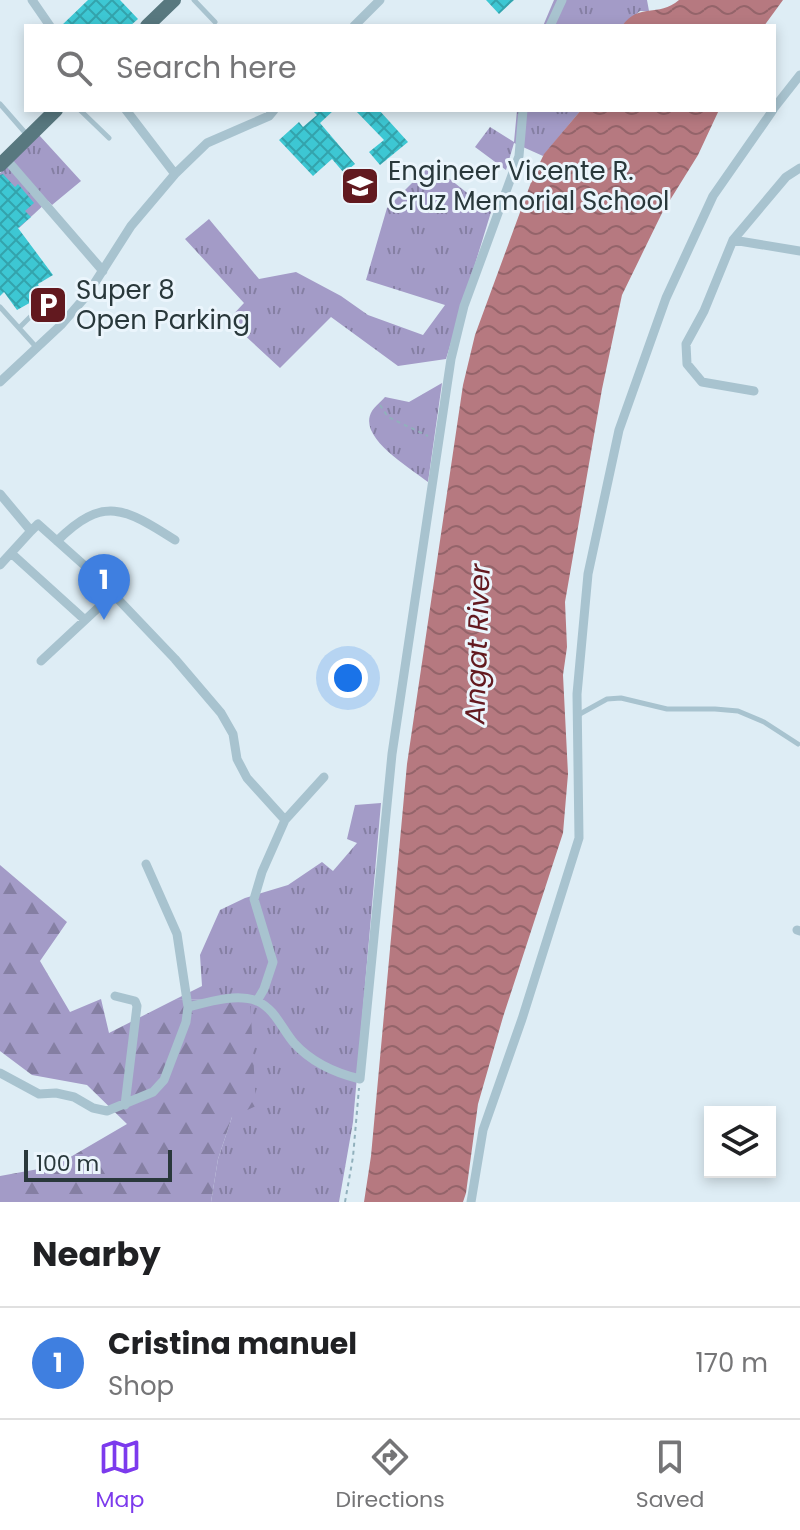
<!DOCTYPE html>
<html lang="en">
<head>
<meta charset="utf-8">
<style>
  body { margin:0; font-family:Poppins,sans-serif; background:#f2f2f2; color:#202124 }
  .controls { position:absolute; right:24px; bottom:24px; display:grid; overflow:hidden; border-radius:0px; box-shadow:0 4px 12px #0003 }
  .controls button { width:72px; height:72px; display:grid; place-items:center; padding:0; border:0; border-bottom:2px solid #e0e0e0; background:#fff; color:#202124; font:40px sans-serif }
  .scale { position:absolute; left:24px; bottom:20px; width:148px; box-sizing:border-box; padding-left:8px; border:4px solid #29383b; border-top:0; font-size:22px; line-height:28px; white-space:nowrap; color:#29383b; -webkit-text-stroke:6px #ebf5fc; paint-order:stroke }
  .you { position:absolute; left:348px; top:678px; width:28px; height:28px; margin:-20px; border:6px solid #fff; border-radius:50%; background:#1a73e8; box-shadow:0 0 0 12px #1a73e833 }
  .badge { display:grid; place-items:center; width:52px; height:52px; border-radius:50%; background:#7c3aed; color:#fff; font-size:26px; font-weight:700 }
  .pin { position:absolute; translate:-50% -66px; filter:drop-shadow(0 2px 4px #0008) }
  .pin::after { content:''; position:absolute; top:42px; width:28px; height:24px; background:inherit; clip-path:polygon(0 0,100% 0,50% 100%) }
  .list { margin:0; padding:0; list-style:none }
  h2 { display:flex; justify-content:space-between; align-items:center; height:104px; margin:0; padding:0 32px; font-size:34px }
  h2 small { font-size:26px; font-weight:400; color:#757577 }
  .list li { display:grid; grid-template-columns:52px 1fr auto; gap:24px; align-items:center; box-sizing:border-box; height:112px; padding:0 32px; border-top:2px solid #e0e0e0 }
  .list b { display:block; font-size:30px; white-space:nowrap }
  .list p { margin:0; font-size:26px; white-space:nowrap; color:#757577 }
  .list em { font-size:26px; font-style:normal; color:#757577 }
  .icon { flex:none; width:44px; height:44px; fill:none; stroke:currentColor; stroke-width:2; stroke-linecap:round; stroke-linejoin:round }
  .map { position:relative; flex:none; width:800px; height:1202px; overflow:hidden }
  .search { position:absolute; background:#fff; box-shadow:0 4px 12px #0003; left:24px; right:24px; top:24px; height:88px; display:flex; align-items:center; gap:20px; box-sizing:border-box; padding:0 28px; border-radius:0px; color:#757577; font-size:30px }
  .sheet { height:216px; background:#fff }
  nav { display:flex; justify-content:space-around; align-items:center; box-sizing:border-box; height:112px; border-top:2px solid #e0e0e0; background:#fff; font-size:22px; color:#757577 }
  nav a { display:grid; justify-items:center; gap:4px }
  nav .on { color:#7c3aed }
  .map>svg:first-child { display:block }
  .grass { fill:url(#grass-tufts) }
  .forest { fill:url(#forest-firs) }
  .water { fill:url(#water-waves) }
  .building { fill:url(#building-cross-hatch) }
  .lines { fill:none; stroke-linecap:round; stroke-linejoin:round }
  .path { stroke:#91b0bc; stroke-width:2; stroke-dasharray:4 4; stroke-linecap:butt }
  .lane { stroke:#a8c3cf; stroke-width:5 }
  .street { stroke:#a8c3cf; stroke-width:9 }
  .primary { stroke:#58787f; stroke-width:14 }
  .labels { text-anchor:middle; stroke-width:6; stroke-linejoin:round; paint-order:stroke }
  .poi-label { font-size:26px; fill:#29383b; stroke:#ebf5fc; text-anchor:start }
  .water-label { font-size:28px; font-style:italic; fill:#62191f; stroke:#ebf5fc }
</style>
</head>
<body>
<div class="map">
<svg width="800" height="1202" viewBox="0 0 800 1202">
  <defs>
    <pattern id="grass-tufts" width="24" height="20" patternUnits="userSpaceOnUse" patternTransform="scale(2)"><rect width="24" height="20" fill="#a39bc7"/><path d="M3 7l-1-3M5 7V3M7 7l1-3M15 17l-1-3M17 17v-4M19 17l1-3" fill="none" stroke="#857fa3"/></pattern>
    <pattern id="forest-firs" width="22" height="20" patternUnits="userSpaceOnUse" patternTransform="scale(2)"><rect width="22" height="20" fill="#a39bc7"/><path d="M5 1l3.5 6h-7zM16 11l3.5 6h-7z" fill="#857fa3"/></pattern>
    <pattern id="water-waves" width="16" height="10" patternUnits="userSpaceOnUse" patternTransform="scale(2)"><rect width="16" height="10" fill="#b67980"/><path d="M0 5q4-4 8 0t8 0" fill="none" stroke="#94646a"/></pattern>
    <pattern id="building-cross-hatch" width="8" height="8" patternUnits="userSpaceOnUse" patternTransform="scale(2)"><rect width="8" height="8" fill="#3dc7d3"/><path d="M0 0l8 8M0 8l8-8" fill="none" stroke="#33a3ac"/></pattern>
  </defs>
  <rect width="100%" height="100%" fill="#deedf5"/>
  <path class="grass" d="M554 0H647L649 11H640L622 26H543Z
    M517 110H581L543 156 514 143 506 170 475 147 490 127 514 142Z
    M39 135 81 181 52 205 48 201 19 228 0 207V173Z
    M431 164 491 212 446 359 398 366 331 317 280 368 228 320 244 303 185 239 209 219 259 279 296 272 341 296 368 315 423 335 445 305 366 280 387 208Z
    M442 383 428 482C411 468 356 437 372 411 375 406 381 402 385 397L409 402Z
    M381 803 353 1122 339 1202H211L218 1159 232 1117 249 998 174 1000 202 986 200 955 220 910 245 898 288 885 322 862 333 871 357 843 347 839 355 805Z"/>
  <path class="forest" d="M0 865 67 922 40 961 70 1012 101 999 109 1033 174 1000 250 998 256 1106 232 1117 218 1159 211 1202H0V1176L55 1166 127 1124 87 1085 32 1075 0 1051Z"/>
  <path class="water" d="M679 0H783L764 26H622C639 2 658 18 679 0Z
    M581 110H719L698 155 662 213 622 295 602 389 565 602 567 647 563 675 568 774 563 833 503 1017 478 1104 466 1193 463 1202H364L371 1156 407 764 463 385 475 335 533 177 544 154Z"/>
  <path class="building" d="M88 0H120L138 19 130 26H61Z
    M486 0H514L499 14Z
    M312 110H334L320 123 355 164 344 173 332 159 313 176 279 140 299 122 303 127 317 115Z
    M355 110H379L408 142 380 165 369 152 384 140Z
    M3 174 15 187 18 184 34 203 25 211 31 217 18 228 53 275 38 284 42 296 17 310 4 292 0 296V175Z"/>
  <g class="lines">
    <path class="path" d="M380 405 388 417 428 436
      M345 1202 353 1157 359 1088"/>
    <path class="lane" d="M194 0 215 22
      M0 104 28 136
      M80 110 109 138
      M0 307 37 348
      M19 328 52 295
      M578 715 607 699 621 698 667 709H715L738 711 764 722 798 744"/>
    <path class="street" d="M32 0 50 26
      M354 26 380 0
      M550 26 562 0
      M774 108 800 75
      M126 110 175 174
      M6 159 103 271
      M733 240 800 251
      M0 382 61 325 87 295 131 226 175 174 207 143 269 116 274 110
      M754 391 702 382 687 364 686 344 704 311 733 240 786 177 800 168
      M0 494 31 531 38 524 94 574 175 659 221 713 233 734 237 759 247 778 285 820
      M57 541C103 495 125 508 175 540
      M11 553 85 620
      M0 565 31 531
      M41 661 113 594
      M797 930 800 931
      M115 996 135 1001 137 1006 125 1105
      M257 1001 264 989 273 962 254 899 262 872 285 820 324 777
      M188 1007C208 1002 237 993 257 1001 275 1009 282 1029 294 1043 312 1063 335 1073 360 1079L392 754 451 359 464 306 519 156 523 110
      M0 1073 39 1094 56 1093 74 1097 93 1108 107 1111 153 1092 164 1080 186 1022 188 1007 177 934 146 864
      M471 1202 483 1130 522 1019 579 838 577 694 588 574 619 430 666 298 713 196 773 110"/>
    <path class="primary" d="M147 26 174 0
      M0 165 56 110"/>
  </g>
  <defs>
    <symbol id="school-square" viewBox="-11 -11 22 22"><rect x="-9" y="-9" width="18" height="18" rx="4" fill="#62191f" stroke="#ebf5fc"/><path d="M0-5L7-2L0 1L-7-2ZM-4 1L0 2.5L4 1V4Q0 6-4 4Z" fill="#fff"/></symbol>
    <symbol id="parking-square" viewBox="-11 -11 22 22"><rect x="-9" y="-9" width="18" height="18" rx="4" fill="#62191f" stroke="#ebf5fc"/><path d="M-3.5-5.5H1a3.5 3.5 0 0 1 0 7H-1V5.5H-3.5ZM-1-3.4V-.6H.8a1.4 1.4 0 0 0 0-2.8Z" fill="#fff"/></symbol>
  </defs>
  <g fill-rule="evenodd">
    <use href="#school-square" x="338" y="164" width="44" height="44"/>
    <use href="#parking-square" x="26" y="283" width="44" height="44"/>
  </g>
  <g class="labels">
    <g class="poi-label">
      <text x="388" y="180">Engineer Vicente R.<tspan x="388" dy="30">Cruz Memorial School</tspan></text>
      <text x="76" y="299">Super 8<tspan x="76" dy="30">Open Parking</tspan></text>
    </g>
    <g class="water-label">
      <text transform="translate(477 644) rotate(-88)" y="10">Angat River</text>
    </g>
  </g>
</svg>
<div class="controls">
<button><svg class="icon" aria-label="layers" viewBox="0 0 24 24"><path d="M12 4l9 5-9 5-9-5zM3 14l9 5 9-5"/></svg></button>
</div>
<div class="scale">100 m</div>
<div class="you"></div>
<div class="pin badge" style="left:104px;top:620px;background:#3f7fe0">1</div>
<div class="search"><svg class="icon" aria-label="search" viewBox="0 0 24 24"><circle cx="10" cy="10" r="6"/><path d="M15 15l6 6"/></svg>Search here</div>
</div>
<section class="sheet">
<h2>Nearby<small></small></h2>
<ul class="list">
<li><span class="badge" style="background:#3f7fe0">1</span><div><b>Cristina manuel</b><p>Shop</p></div><em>170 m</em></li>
</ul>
</section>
<nav>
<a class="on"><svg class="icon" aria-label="map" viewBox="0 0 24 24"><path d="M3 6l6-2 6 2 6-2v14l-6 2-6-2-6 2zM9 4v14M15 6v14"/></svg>Map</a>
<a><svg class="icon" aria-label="directions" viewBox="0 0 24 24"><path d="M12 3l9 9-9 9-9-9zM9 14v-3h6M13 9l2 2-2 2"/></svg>Directions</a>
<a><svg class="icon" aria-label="saved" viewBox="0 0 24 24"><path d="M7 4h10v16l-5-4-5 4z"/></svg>Saved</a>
</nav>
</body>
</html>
